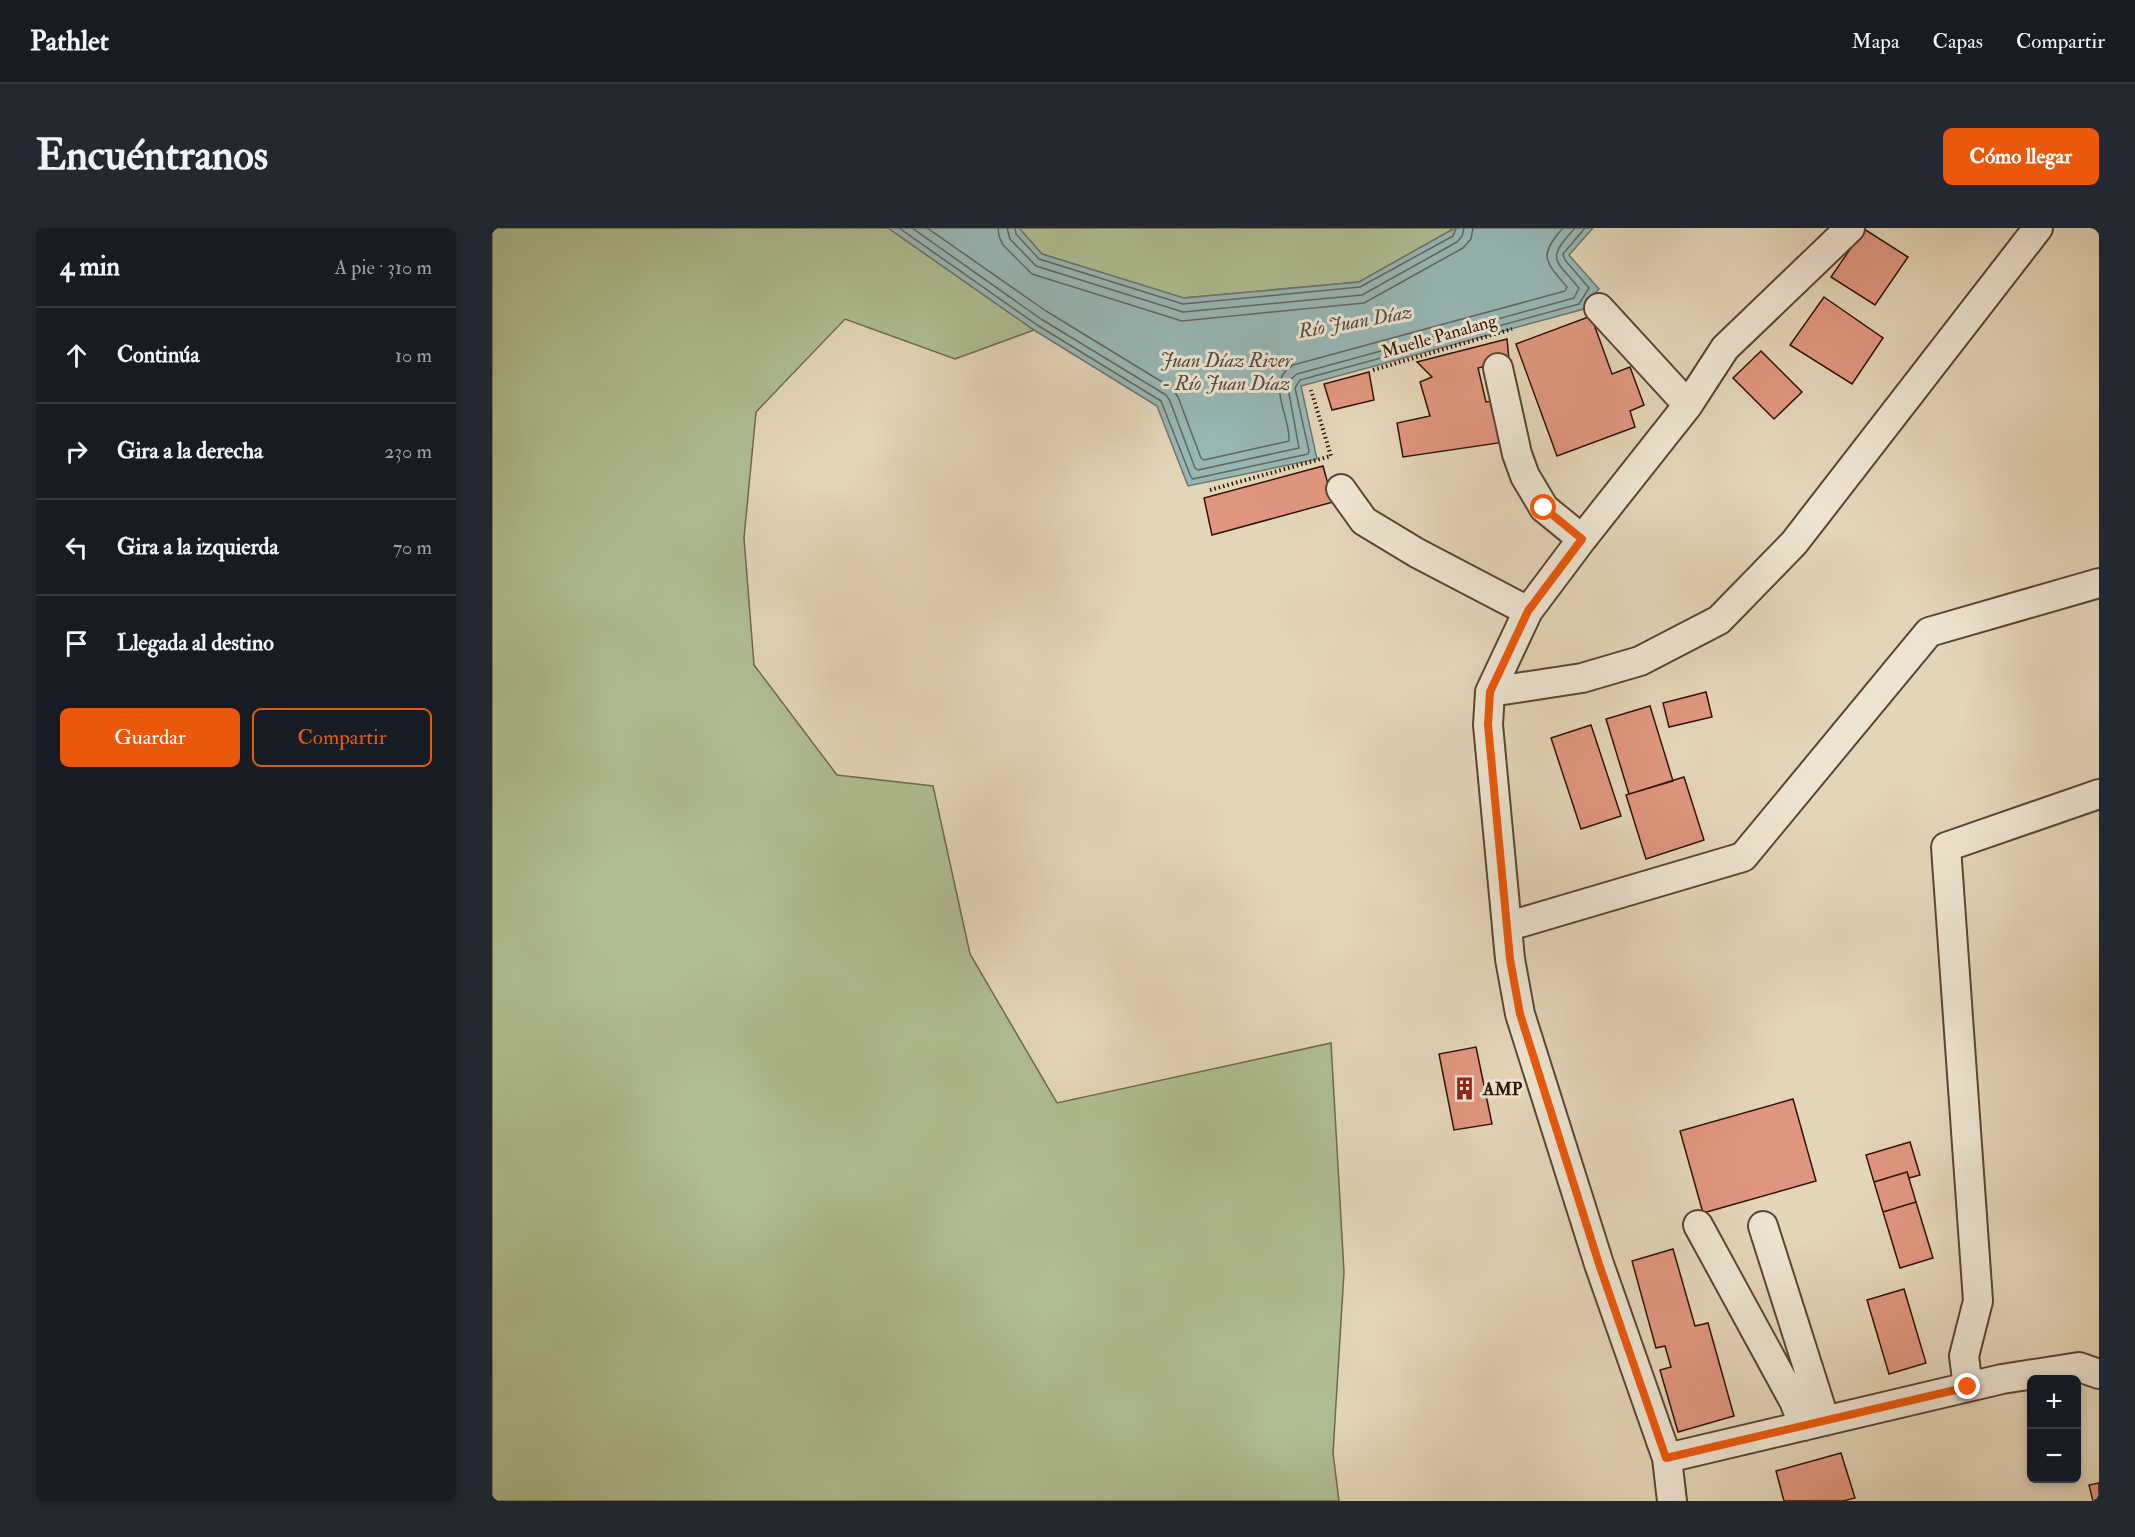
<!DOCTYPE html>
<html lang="es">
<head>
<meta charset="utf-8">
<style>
  body { margin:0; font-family:"IM FELL Double Pica",serif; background:#242831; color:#f1f3f6 }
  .controls { position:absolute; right:18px; bottom:18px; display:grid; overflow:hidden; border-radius:9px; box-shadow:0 3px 9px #0003 }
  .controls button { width:54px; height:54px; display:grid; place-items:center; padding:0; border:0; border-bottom:2px solid #363941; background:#171b24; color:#f1f3f6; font:30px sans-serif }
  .stop { position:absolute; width:18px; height:18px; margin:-14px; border:4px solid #ea580c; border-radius:50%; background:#fff }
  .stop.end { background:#ea580c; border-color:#fff; box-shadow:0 2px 6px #0008 }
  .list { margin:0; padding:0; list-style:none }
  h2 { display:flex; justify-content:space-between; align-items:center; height:78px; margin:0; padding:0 24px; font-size:26px }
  h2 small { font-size:20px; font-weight:400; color:#9ea1a6 }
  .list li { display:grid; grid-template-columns:39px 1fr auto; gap:18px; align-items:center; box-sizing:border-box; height:96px; padding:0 24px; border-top:2px solid #363941 }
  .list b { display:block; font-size:22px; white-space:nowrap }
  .list em { font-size:20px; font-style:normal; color:#9ea1a6 }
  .actions { display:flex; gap:12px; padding:18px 24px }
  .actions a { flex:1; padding:14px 0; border:2px solid #ea580c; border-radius:9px; text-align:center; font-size:21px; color:#ea580c }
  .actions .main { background:#ea580c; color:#fff }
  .icon { flex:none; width:33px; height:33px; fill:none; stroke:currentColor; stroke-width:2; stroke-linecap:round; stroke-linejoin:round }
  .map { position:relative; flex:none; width:1607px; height:1273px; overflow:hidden; border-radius:9px }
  header { display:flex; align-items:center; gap:36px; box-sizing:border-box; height:84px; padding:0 30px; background:#171b24; border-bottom:2px solid #363941 }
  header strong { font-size:28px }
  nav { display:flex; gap:33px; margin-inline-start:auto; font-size:21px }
  .intro { display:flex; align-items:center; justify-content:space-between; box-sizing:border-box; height:144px; padding:0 36px }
  h1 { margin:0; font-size:42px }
  .button { padding:15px 27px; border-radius:9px; background:#ea580c; color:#fff; font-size:21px; font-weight:700 }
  main { display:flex; gap:36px; padding:0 36px }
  aside { flex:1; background:#171b24; border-radius:9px; box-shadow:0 3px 9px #0003 }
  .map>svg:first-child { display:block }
  .green { fill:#afbe92; stroke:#70694a; stroke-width:1.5 }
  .water { fill:#97b7b6; stroke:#6e766e; stroke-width:1.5 }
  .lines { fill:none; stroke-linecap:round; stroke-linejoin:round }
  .shore { stroke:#64665c; stroke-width:1.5 }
  .building { fill:#e0967e; stroke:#311403; stroke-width:1.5 }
  .minor-casing { stroke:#5e4430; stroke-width:32 }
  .path { stroke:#311403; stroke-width:4; stroke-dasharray:1.5 3; stroke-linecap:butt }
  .minor { stroke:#ede4d1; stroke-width:28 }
  .route { stroke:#ea580c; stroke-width:8 }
  .labels { text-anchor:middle; stroke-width:6; stroke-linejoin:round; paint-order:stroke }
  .street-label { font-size:18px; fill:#311403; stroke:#ede4d1 }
  .poi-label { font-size:18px; font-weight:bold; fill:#311403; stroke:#ede4d1; text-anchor:start }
  .water-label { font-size:20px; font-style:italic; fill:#554d42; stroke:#ede4d1 }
</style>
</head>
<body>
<header>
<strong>Pathlet</strong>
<nav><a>Mapa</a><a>Capas</a><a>Compartir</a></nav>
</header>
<div class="intro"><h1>Encuéntranos</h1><a class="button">Cómo llegar</a></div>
<main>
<aside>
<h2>4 min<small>A pie · 310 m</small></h2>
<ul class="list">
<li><svg class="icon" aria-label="ahead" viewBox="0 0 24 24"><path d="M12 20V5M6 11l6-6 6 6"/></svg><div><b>Continúa</b></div><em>10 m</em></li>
<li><svg class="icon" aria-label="right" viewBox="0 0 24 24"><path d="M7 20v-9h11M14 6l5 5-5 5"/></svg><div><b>Gira a la derecha</b></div><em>230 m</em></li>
<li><svg class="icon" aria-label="left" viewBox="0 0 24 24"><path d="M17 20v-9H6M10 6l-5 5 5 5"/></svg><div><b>Gira a la izquierda</b></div><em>70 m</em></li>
<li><svg class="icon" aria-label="arrive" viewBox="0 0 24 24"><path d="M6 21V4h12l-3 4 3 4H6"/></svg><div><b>Llegada al destino</b></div></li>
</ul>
<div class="actions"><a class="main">Guardar</a><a>Compartir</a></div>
</aside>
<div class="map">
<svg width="1607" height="1273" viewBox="0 0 1607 1273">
  <rect width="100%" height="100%" fill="#e3d5b8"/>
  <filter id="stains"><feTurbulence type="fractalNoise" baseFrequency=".00333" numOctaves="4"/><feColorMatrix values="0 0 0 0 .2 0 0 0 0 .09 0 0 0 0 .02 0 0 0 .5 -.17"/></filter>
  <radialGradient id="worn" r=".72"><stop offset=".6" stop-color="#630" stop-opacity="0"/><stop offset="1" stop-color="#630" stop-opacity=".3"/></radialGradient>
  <path class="green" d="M0 0H396L542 102 463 131 353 91 264 184 252 310 262 437 345 547 441 558 478 726 565 875 839 815 852 1044 841 1225 847 1273H0Z
    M527 0H963L867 54 691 70 550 26Z"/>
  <path class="water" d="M396 0H527L550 26 692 70 867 54 963 0H1101L1077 27 1107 61 1098 70 1092 81 809 158 825 231 696 258 665 178 542 102Z"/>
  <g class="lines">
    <path class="shore" d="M407 0 545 97 669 173 699 249 701 251 816 226 817 223 803 160 808 152 1087 76 1097 60 1073 32 1071 26 1093 0
      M420 0 549 91 674 167 678 173 703 240 706 242 807 220 796 160 798 152 805 146 1082 70 1087 60C1062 30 1054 32 1083 0
      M435 0 554 83 680 160 686 169 709 230 712 232 797 213C799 189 772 154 801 137L1073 63 1075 59C1053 33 1046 28 1071 0
      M506 0 507 8 511 17 540 46 690 93 872 75 971 20 979 11 981 0
      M515 0 518 11 544 38 691 84 870 67 965 14 970 8 972 0
      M523 0 524 6 547 31 691 76 868 59 961 8 964 0"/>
  </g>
  <path class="building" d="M1372 1 1416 29 1383 77 1339 49Z
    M1332 69 1391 110 1360 156 1298 117Z
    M1099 88 1120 146 1138 139 1152 177 1138 183 1143 199 1065 228 1024 116Z
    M1015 111 1017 132 986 140 994 174 1001 173 1013 214 911 229 905 195 938 188 928 154 940 149 925 134Z
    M1269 123 1310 164 1282 191 1241 150Z
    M877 144 882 172 840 182 832 156Z
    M831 238 841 274 720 307 712 270Z
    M1214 464 1220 489 1177 499 1171 475Z
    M1158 478 1181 553 1137 566 1114 491Z
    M1099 497 1129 588 1089 601 1059 510Z
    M1192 549 1212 612 1154 631 1134 567Z
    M984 819 1000 896 962 902 947 826Z
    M1301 871 1324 953 1211 985 1188 903Z
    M1418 914 1428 947 1417 950 1415 944 1382 954 1374 927Z
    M1415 944 1424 974 1391 984 1382 954Z
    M1424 974 1441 1030 1408 1040 1391 984Z
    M1181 1021 1203 1098 1216 1095 1242 1188 1186 1204 1168 1142 1179 1139 1173 1118 1164 1120 1140 1033Z
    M1412 1061 1434 1135 1397 1146 1375 1072Z
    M1349 1225 1363 1270 1351 1273H1292L1284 1243Z
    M1607 1255V1273H1601L1597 1257Z"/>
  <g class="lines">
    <defs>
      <path id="minor" d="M1107 80 1196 177
        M1006 140 1025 226 1033 248 1052 280 1090 311
        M849 261 872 293 925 325 1036 383
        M998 464 1090 450 1148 433 1227 392 1302 315 1546 0
        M1017 698 1251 629 1437 404 1607 355
        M1206 997 1302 1173 1312 1198
        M1271 998 1333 1193
        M1476 1159 1472 1128 1486 1073 1454 619 1607 566
        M1175 1230 1510 1151 1587 1139 1607 1146
        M1180 1273 1175 1230 1107 1036 1028 786 1018 731 996 497 998 464 1036 383 1090 311 1196 177 1233 120 1358 0"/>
    </defs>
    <use href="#minor" class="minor-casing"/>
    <path class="path" d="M881 142 1020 101
      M718 262 839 228 819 162"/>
    <use href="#minor" class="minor"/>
  </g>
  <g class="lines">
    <path class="route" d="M1052 280 1090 311 1036 383 998 464 996 497 1018 731 1028 786 1107 1036 1174 1230 1476 1159"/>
  </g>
  <defs>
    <symbol id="building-bare" viewBox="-9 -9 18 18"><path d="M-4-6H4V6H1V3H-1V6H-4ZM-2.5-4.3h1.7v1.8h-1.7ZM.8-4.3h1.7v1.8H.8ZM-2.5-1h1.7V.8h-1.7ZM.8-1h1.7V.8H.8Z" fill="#8f2418" stroke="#ede4d1" stroke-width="2.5" paint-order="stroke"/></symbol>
  </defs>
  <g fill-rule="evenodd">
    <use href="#building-bare" x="956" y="844" width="33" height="33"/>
  </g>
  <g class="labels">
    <g class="street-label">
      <text transform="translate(947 108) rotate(-16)" y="6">Muelle Panalang</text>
    </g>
    <g class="poi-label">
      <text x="991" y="867">AMP</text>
    </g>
    <g class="water-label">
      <text transform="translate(863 93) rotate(-10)" y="7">Río Juan Díaz</text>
      <text x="734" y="139">Juan Díaz River<tspan x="734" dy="23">- Río Juan Díaz</tspan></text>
    </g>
  </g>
  <rect width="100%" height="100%" filter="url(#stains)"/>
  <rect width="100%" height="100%" fill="url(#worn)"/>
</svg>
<div class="controls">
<button>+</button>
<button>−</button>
</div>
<div class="stop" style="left:1052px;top:280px"></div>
<div class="stop end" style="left:1476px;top:1159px"></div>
</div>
</main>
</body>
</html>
